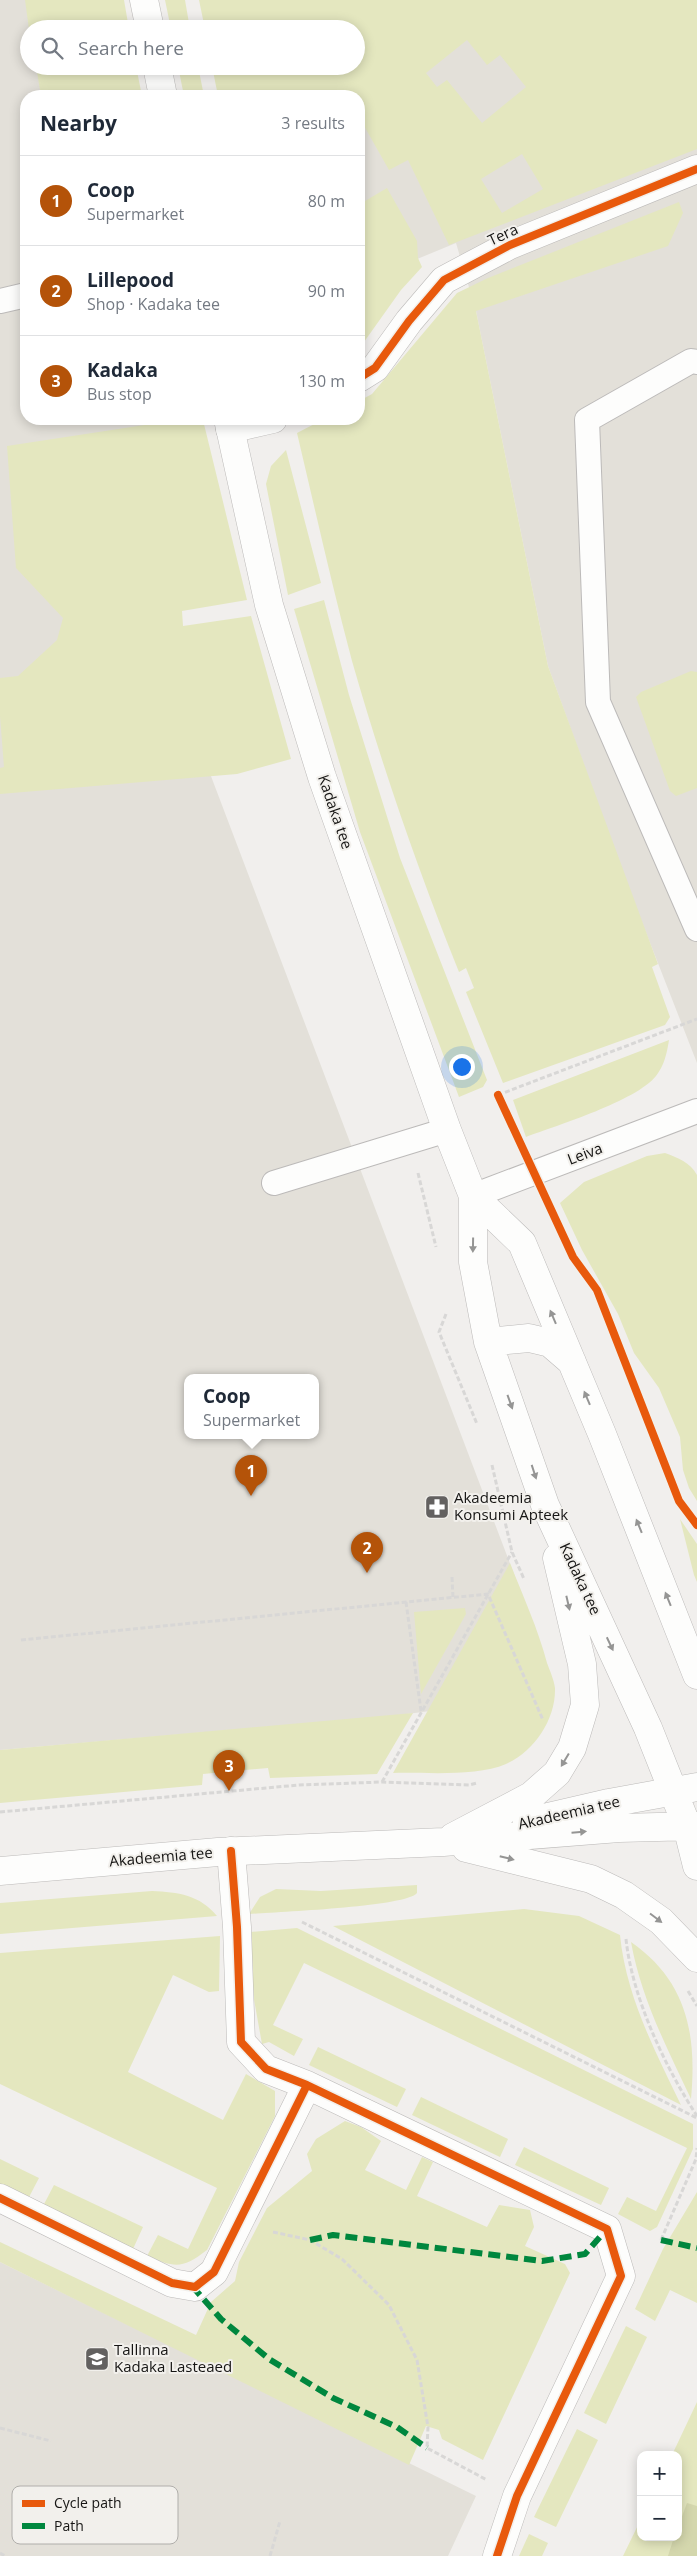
<!DOCTYPE html>
<html lang="en">
<head>
<meta charset="utf-8">
<style>
  body { margin:0; font-family:"Open Sans",sans-serif; background:#f6f6f7; color:#1f2937 }
  .controls { position:absolute; right:15px; bottom:15px; display:grid; overflow:hidden; border-radius:10px; box-shadow:0 2px 12px #0003 }
  .controls button { width:45px; height:45px; display:grid; place-items:center; padding:0; border:0; border-bottom:1px solid #e0e1e3; background:#fff; color:#1f2937; font:25px sans-serif }
  .you { position:absolute; left:461px; top:1066px; width:18px; height:18px; margin:-12px; border:4px solid #fff; border-radius:50%; background:#1a73e8; box-shadow:0 0 0 8px #1a73e833 }
  .badge { display:grid; place-items:center; width:32px; height:32px; border-radius:50%; background:#b45309; color:#fff; font-size:16px; font-weight:700 }
  .pin { position:absolute; translate:-50% -41px; filter:drop-shadow(0 1px 2px #0008) }
  .pin::after { content:''; position:absolute; top:26px; width:18px; height:15px; background:inherit; clip-path:polygon(0 0,100% 0,50% 100%) }
  .popup { position:absolute; left:184px; top:1374px; width:135px; height:65px; box-sizing:border-box; display:grid; place-content:center; border-radius:10px; background:#fff; filter:drop-shadow(0 1px 4px #0005); font-size:16px; white-space:nowrap; color:#747a83 }
  .popup b { font-size:19px; color:#1f2937 }
  .popup::after { content:''; position:absolute; left:50%; top:100%; margin-left:-10px; border:10px solid transparent; border-top-color:#fff }
  .list { margin:0; padding:0; list-style:none }
  h2 { display:flex; justify-content:space-between; align-items:center; height:65px; margin:0; padding:0 20px; font-size:21px }
  h2 small { font-size:16px; font-weight:400; color:#747a83 }
  .list li { display:grid; grid-template-columns:32px 1fr auto; gap:15px; align-items:center; box-sizing:border-box; height:90px; padding:0 20px; border-top:1px solid #e0e1e3 }
  .list b { display:block; font-size:19px; white-space:nowrap }
  .list p { margin:0; font-size:16px; white-space:nowrap; color:#747a83 }
  .list em { font-size:16px; font-style:normal; color:#747a83 }
  .icon { flex:none; width:28px; height:28px; fill:none; stroke:currentColor; stroke-width:2; stroke-linecap:round; stroke-linejoin:round }
  .map { position:relative; flex:none; width:697px; height:2556px; overflow:hidden }
  .search { position:absolute; background:#fff; box-shadow:0 2px 12px #0003; left:20px; top:20px; width:345px; height:55px; display:flex; align-items:center; gap:12px; box-sizing:border-box; padding:0 18px; border-radius:28px; color:#747a83; font-size:19px }
  .panel { position:absolute; background:#fff; box-shadow:0 2px 12px #0003; left:20px; top:90px; width:345px; height:335px; border-radius:20px }
  .map>svg:first-child { display:block }
  .built { fill:#e3e0d9; fill-rule:evenodd }
  .green { fill:#e4e7bf; fill-rule:evenodd }
  .forest { fill:#d4d7ad }
  .lines { fill:none; stroke-linecap:round; stroke-linejoin:round }
  .service-casing { stroke:#bcbab9; stroke-width:26 }
  .minor-casing { stroke:#bcbab9; stroke-width:29 }
  .secondary-casing { stroke:#bcbab9; stroke-width:29 }
  .path { stroke:#d8d7d6; stroke-width:3; stroke-dasharray:5 2.5; stroke-linecap:butt }
  .service { stroke:#fdfdfc; stroke-width:24 }
  .minor { stroke:#fdfdfc; stroke-width:28 }
  .secondary { stroke:#fdfdfc; stroke-width:28 }
  .quiet { stroke:#00873e; stroke-width:6; stroke-dasharray:12 6; stroke-linecap:butt }
  .cycleway-casing { stroke:#f2f0ec; stroke-width:11 }
  .cycleway { stroke:#e8590c; stroke-width:8 }
  .oneway { fill:#959594 }
  .labels { text-anchor:middle; stroke-width:4; stroke-linejoin:round; paint-order:stroke }
  .street-label { font-size:15px; fill:#161514; stroke:#f2f0ec }
  .poi-label { font-size:15px; fill:#161514; stroke:#f2f0ec; text-anchor:start }
  .key { fill:#f2f0ec; stroke:#b0aeab; stroke-width:1 }
  .key-label { font-size:14px; fill:#161514 }
</style>
</head>
<body>
<div class="map">
<svg width="697" height="2556" viewBox="0 0 697 2556">
  <rect width="100%" height="100%" fill="#f1efed"/>
  <path class="built" d="M0 0H76L81 29H29V66H88L93 96H26V419H147L206 763 528 1611 470 1706 391 1716 0 1750ZM187 1377H315V1435H187Z
    M697 0V1063L629 889 548 666 476 311 456 243 359 283V96L356 66V29Z
    M0 2262 476 2496 448 2556H0Z"/>
  <path class="green" d="M25 0H124L129 29H29Z
    M165 0H185L190 29H171Z
    M199 0H697V149L449 245 408 160 389 170 359 117V96H218L212 66H356V29H205ZM467 40 487 65 500 55 526 87 482 123 447 80 437 87 426 73ZM522 154 543 189 502 213 481 179Z
    M36 66H136L142 96H41Z
    M178 66H198L204 96H184Z
    M387 188 417 241 418 258 422 267 401 290 359 349V202L360 204Z
    M679 202 683 213 668 246 476 311 548 666 658 964 652 967 670 1017 665 1025 503 1083 466 992 474 988 466 968 459 972C418 870 382 766 352 661 332 586 315 509 297 433L324 419H359V401L372 394 457 293 488 278Z
    M203 420 247 600 182 611 183 626 251 616 291 759 237 774 0 794V768L4 767 0 716V678L18 676 57 640 63 618 16 568 7 446 151 424Z
    M286 450 321 583 288 595 266 484 271 466Z
    M324 600 349 695 400 858 487 1080 483 1087 459 1097 360 832 294 609Z
    M691 671 697 672V788L676 796 670 791 636 697 641 692Z
    M669 1040C667 1053 664 1066 656 1076 636 1101 558 1125 526 1137L513 1100Z
    M665 1153C678 1158 690 1162 697 1175V1501L689 1488 683 1470 680 1437 659 1388 634 1353 618 1314 582 1250 560 1203 584 1182 647 1156Z
    M680 1519 697 1544V1582L694 1575Z
    M510 1563C523 1596 538 1629 547 1663 550 1671 554 1680 555 1688 556 1719 534 1752 506 1764 476 1777 426 1772 393 1773Z
    M465 1608 466 1614 421 1694 414 1612Z
    M413 1713 377 1774 270 1778 268 1768 203 1774 202 1785 0 1803V1750Z
    M417 1885V1893C406 1907 275 1912 249 1914L260 1897 276 1889 321 1891Z
    M152 1891C178 1892 200 1895 217 1916L0 1934V1903Z
    M524 1909 579 1916 620 1935C626 1996 655 2051 681 2105L333 1926Z
    M297 1928 693 2124V2149L657 2227 650 2231 618 2214 627 2197 656 2211 687 2148 304 1963 273 2025 303 2039 294 2056 269 2042 262 2044 253 1994 250 1932Z
    M220 1936 219 1991 209 1992 173 1975 128 2072 223 2120 246 2074 275 2091V2116L207 2250C182 2269 176 2268 147 2256L158 2235 188 2249 217 2188 0 2084V1953Z
    M631 1942C687 1981 697 2034 691 2099 667 2048 641 1998 631 1942Z
    M318 2047 406 2089 397 2107 309 2065Z
    M421 2097 508 2139 500 2157 412 2115Z
    M345 2121 361 2127 381 2141 365 2170 406 2190 422 2157 433 2162 417 2196 487 2227 499 2205 530 2210 534 2227 525 2246 565 2264 570 2273 483 2460 442 2439 439 2430 426 2426 409 2465 0 2262V2242L196 2335 211 2302 235 2281 239 2262 267 2208 312 2171 307 2154 316 2139Z
    M524 2147 609 2188 601 2205 515 2165Z
    M0 2159 39 2178 28 2199 0 2185Z
    M54 2185 143 2227 133 2249 43 2206Z
    M697 2192V2303L670 2290 655 2321 635 2309 663 2249Z
    M626 2326 647 2337 606 2424 584 2413Z
    M697 2402V2556H623L641 2519V2537H678V2455H672Z
    M577 2429 598 2440 556 2527 534 2517Z
    M529 2534 548 2543 542 2556H519Z"/>
  <path class="forest" d="M687 2503 697 2506V2556H668L674 2537H678V2527Z"/>
  <g class="lines">
    <defs>
      <path id="service" d="M0 301 26 295
        M697 362 691 361 587 420 598 702 697 929
        M274 1183 447 1130
        M473 1196 697 1111"/>
      <path id="minor" d="M359 378 375 368 409 321 444 280 510 245 697 169
        M230 429 273 419
        M231 1851 237 1927 241 2042 266 2069 307 2085 607 2229 621 2276 517 2496 497 2556
        M0 2198 172 2283 195 2287 214 2272 307 2085"/>
      <path id="secondary" d="M144 0 150 29
        M157 66 163 96
        M228 419 269 605 322 777 447 1130 473 1196V1262L488 1342 545 1505 648 1728 687 1826 697 1866
        M473 1196 522 1243 602 1434 697 1675
        M488 1342 529 1338 550 1343 572 1362
        M527 1822 609 1803 697 1787
        M453 1837 531 1796 557 1773 572 1748 585 1705 582 1664 557 1558
        M466 1848 591 1879 624 1895 661 1921 697 1958
        M0 1871 218 1852 443 1842 619 1828 697 1826"/>
    </defs>
    <use href="#service" class="service-casing"/>
    <use href="#minor" class="minor-casing"/>
    <use href="#secondary" class="secondary-casing"/>
    <path class="path" d="M498 1095 697 1019
      M418 1173 436 1247
      M446 1314 439 1332 477 1424
      M492 1465 512 1552 524 1579
      M452 1577 453 1598
      M406 1602 421 1711
      M21 1640 488 1594 543 1720
      M382 1782 512 1552
      M0 1812 299 1785 382 1782 469 1785 477 1783
      M302 1922 697 2118
      M626 1939C632 1997 665 2067 697 2116
      M688 1991 697 2006
      M273 2232 310 2240 342 2259 389 2305 417 2360 428 2427 427 2448 487 2480
      M661 2240 696 2159 697 2148
      M0 2428 51 2441
      M0 2553 5 2556
      M270 2556 280 2521"/>
    <use href="#service" class="service"/>
    <use href="#minor" class="minor"/>
    <use href="#secondary" class="secondary"/>
    <path class="quiet" d="M310 2240 333 2235 542 2261 585 2254 607 2229
      M661 2240 697 2248
      M192 2286 221 2319 269 2359 333 2398 397 2427 427 2448"/>
    <defs>
      <path id="cycleway" d="M359 378 375 368 409 321 444 280 510 245 697 169
        M498 1095 573 1257 597 1290 679 1501 697 1525
        M231 1851 237 1927 241 2042 266 2069 307 2085 607 2229 621 2276 517 2496 497 2556
        M0 2198 172 2283 195 2287 214 2272 307 2085"/>
    </defs>
    <use href="#cycleway" class="cycleway-casing"/>
    <use href="#cycleway" class="cycleway"/>
  </g>
  <defs><path id="oneway-solid" d="M-6-.8H1V-3.2L6.5 0L1 3.2V.8H-6Z" transform="scale(1.25)"/></defs>
  <g class="oneway">
    <use href="#oneway-solid" transform="translate(473 1245) rotate(91)"/>
    <use href="#oneway-solid" transform="translate(553 1317) rotate(-113)"/>
    <use href="#oneway-solid" transform="translate(587 1398) rotate(-113)"/>
    <use href="#oneway-solid" transform="translate(510 1402) rotate(70)"/>
    <use href="#oneway-solid" transform="translate(534 1472) rotate(72)"/>
    <use href="#oneway-solid" transform="translate(639 1526) rotate(-112)"/>
    <use href="#oneway-solid" transform="translate(668 1599) rotate(-112)"/>
    <use href="#oneway-solid" transform="translate(568 1603) rotate(77)"/>
    <use href="#oneway-solid" transform="translate(610 1644) rotate(65)"/>
    <use href="#oneway-solid" transform="translate(565 1760) rotate(121)"/>
    <use href="#oneway-solid" transform="translate(579 1832) rotate(-5)"/>
    <use href="#oneway-solid" transform="translate(507 1858) rotate(14)"/>
    <use href="#oneway-solid" transform="translate(656 1918) rotate(37)"/>
  </g>
  <defs>
    <symbol id="pharmacy-square" viewBox="-11 -11 22 22"><rect x="-9" y="-9" width="18" height="18" rx="4" fill="#636160" stroke="#f2f0ec"/><path d="M-2-6h4v4h4v4h-4v4h-4v-4h-4v-4h4Z" fill="#fff"/></symbol>
    <symbol id="school-square" viewBox="-11 -11 22 22"><rect x="-9" y="-9" width="18" height="18" rx="4" fill="#636160" stroke="#f2f0ec"/><path d="M0-5L7-2L0 1L-7-2ZM-4 1L0 2.5L4 1V4Q0 6-4 4Z" fill="#fff"/></symbol>
  </defs>
  <g fill-rule="evenodd">
    <use href="#pharmacy-square" x="423" y="1493" width="28" height="28"/>
    <use href="#school-square" x="83" y="2345" width="28" height="28"/>
  </g>
  <g class="labels">
    <g class="street-label">
      <text transform="translate(503 235) rotate(-25)" y="5">Tera</text>
      <text transform="translate(335 812) rotate(71)" y="5">Kadaka tee</text>
      <text transform="translate(585 1154) rotate(-21)" y="5">Leiva</text>
      <text transform="translate(580 1579) rotate(65)" y="5">Kadaka tee</text>
      <text transform="translate(569 1813) rotate(-13)" y="5">Akadeemia tee</text>
      <text transform="translate(161 1857) rotate(-5)" y="5">Akadeemia tee</text>
    </g>
    <g class="poi-label">
      <text x="454" y="1503">Akadeemia<tspan x="454" dy="17">Konsumi Apteek</tspan></text>
      <text x="114" y="2355">Tallinna<tspan x="114" dy="17">Kadaka Lasteaed</tspan></text>
    </g>
  </g>
  <rect x="12" y="2486" width="166" height="58" rx="8" class="key"/>
  <rect x="22" y="2500" width="23" height="7" fill="#e8590c"/>
  <rect x="22" y="2523" width="23" height="6" fill="#00873e"/>
  <g class="key-label">
    <text x="54" y="2508">Cycle path</text>
    <text x="54" y="2531">Path</text>
  </g>
</svg>
<div class="controls">
<button>+</button>
<button>−</button>
</div>
<div class="you"></div>
<div class="pin badge" style="left:251px;top:1496px">1</div>
<div class="popup"><b>Coop</b>Supermarket</div>
<div class="pin badge" style="left:367px;top:1573px">2</div>
<div class="pin badge" style="left:229px;top:1791px">3</div>
<div class="search"><svg class="icon" aria-label="search" viewBox="0 0 24 24"><circle cx="10" cy="10" r="6"/><path d="M15 15l6 6"/></svg>Search here</div>
<section class="panel">
<h2>Nearby<small>3 results</small></h2>
<ul class="list">
<li><span class="badge">1</span><div><b>Coop</b><p>Supermarket</p></div><em>80 m</em></li>
<li><span class="badge">2</span><div><b>Lillepood</b><p>Shop · Kadaka tee</p></div><em>90 m</em></li>
<li><span class="badge">3</span><div><b>Kadaka</b><p>Bus stop</p></div><em>130 m</em></li>
</ul>
</section>
</div>
</body>
</html>
